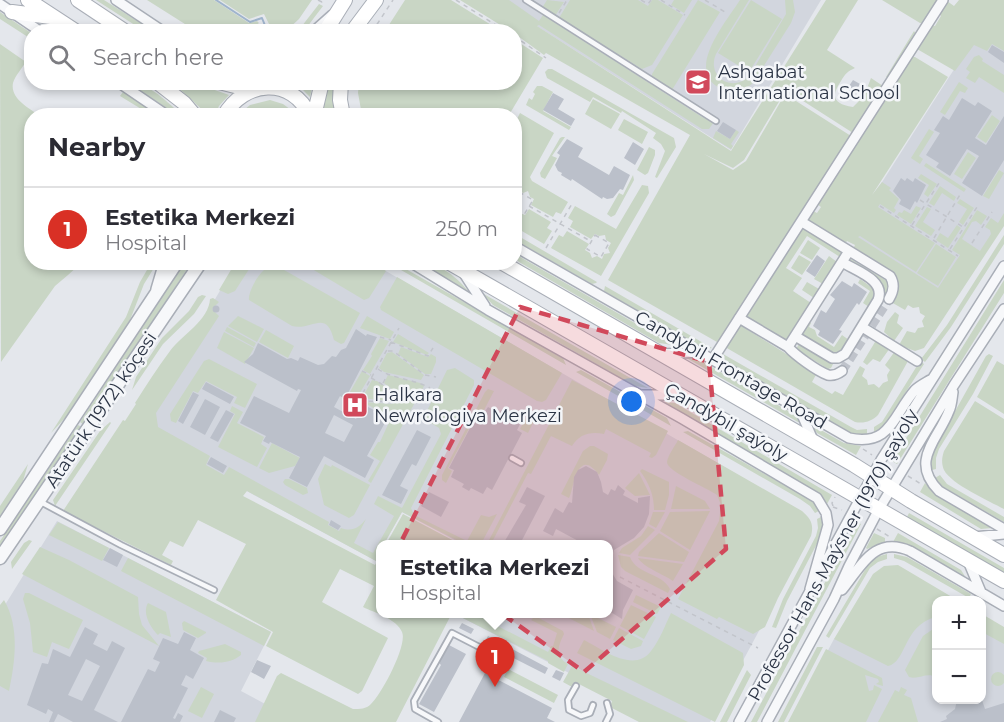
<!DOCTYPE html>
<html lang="en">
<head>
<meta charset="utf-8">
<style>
  body { margin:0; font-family:Montserrat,sans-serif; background:#f2f2f3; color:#2b2b33 }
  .controls { position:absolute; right:18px; bottom:18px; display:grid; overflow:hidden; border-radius:12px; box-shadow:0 3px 9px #0003 }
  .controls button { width:54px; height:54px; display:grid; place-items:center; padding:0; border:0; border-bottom:2px solid #e1e1e2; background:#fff; color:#2b2b33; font:30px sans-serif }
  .you { position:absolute; left:632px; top:402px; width:21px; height:21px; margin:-15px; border:4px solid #fff; border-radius:50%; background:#1a73e8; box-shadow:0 0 0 9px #1a73e833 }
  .badge { display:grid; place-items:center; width:39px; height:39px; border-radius:50%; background:#d93025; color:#fff; font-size:20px; font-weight:700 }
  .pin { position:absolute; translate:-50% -50px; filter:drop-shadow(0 2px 3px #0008) }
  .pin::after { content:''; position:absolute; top:32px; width:21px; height:18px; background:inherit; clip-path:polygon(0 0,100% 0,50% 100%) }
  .popup { position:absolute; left:376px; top:540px; width:237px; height:78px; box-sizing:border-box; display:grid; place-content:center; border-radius:12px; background:#fff; filter:drop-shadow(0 2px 4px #0005); font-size:20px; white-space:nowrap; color:#7c7c81 }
  .popup b { font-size:22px; color:#2b2b33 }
  .popup::after { content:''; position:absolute; left:50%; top:100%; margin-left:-12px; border:12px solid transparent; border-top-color:#fff }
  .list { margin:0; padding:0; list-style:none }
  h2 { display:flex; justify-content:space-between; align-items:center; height:78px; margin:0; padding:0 24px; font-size:26px }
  h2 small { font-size:20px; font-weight:400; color:#7c7c81 }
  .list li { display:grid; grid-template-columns:39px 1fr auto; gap:18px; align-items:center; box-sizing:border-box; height:84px; padding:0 24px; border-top:2px solid #e1e1e2 }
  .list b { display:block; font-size:22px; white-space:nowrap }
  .list p { margin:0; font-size:20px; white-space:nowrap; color:#7c7c81 }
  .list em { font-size:20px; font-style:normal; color:#7c7c81 }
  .icon { flex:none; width:33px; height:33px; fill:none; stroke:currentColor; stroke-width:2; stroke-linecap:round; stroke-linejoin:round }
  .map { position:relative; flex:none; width:1004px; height:722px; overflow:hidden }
  .search { position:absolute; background:#fff; box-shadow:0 3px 9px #0003; left:24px; top:24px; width:498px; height:66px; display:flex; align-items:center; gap:15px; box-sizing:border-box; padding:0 21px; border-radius:24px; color:#7c7c81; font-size:22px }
  .panel { position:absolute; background:#fff; box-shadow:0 3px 9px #0003; left:24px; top:108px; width:498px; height:162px; border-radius:24px }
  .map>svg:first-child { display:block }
  .built { fill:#d2d6de }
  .green { fill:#c9d6c5 }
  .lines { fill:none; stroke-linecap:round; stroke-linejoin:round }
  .stream { stroke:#9fb4cc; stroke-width:2 }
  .building { fill:#bbc0ca; fill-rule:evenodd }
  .minor-tunnel { stroke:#bfc3cb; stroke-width:9; stroke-dasharray:9 4.5; stroke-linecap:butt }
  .service-casing { stroke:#a9aeb7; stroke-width:8 }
  .minor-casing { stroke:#a9aeb7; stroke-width:12 }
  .tertiary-casing { stroke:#a9aeb7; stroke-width:15 }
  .secondary-casing { stroke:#a9aeb7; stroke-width:16 }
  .path { stroke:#c2c5cb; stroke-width:1.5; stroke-dasharray:4.5 4.5; stroke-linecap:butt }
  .service { stroke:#f7f8fa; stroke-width:4.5 }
  .minor { stroke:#f7f8fa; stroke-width:9 }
  .tertiary { stroke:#f7f8fa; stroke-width:12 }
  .secondary { stroke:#fff; stroke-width:14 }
  .marked { fill:#d1495b; fill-opacity:0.2; stroke:#d1495b; stroke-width:4.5; stroke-dasharray:12 8; stroke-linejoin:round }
  .labels { text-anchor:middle; stroke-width:5; stroke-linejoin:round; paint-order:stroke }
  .poi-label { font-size:18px; fill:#2b3445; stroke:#f4f6f9; text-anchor:start }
  .street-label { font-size:18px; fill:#2b3445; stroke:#f4f6f9 }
</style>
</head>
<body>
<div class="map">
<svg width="1004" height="722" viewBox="0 0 1004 722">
  <rect width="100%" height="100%" fill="#e4e7ec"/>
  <path class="built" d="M496 0H821L731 150Z
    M983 24 1004 38V219L950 303 847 237Z
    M236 263H372L802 512 810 536 710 722H664L455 614H609V544H462L402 512 384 544H381V551L376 561 132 429 203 320Z
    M57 521 271 632 241 691 269 706 261 722H0V613Z
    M936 600V700H982V627L1004 639V722H790L834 639Z"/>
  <path class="green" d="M96 0H104L153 31H144Z
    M147 0H214L249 23 257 21 259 23 248 31H196Z
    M220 0H312L299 19 286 31 253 32 267 29 270 26 264 14 249 19Z
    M405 0H451L501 31H385Z
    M460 0H509L539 21 543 15 702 117 714 122 709 129H702L539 25 537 26 731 151 826 0H858L827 50 855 68C848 71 845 74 841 81 830 97 834 104 853 107L864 96 871 78 883 86 853 133 786 90 744 160 733 168 704 154 733 170 746 161 785 94 851 136 732 323 717 342 608 280 690 135 546 53 544 55 515 34 514 32 510 31Z
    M547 0 564 2 555 16 542 8Z
    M570 0H638L648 6 652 0H658L683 15 652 65 642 69 559 18Z
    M674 0H692L684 13 671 5Z
    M698 0 720 12 672 90 652 78V74Z
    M740 0H749L716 54C706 77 733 94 750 75L786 14 785 0H793L795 12 791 23 753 83C744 91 733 94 722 89 683 72 726 22 740 0Z
    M751 0 782 19 749 72 718 53Z
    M882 0H938L923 23H920Z
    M959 0H1004V51L992 44 987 51 974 45 955 71 917 49 931 25 935 26 941 16 939 14 947 1 954 6Z
    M319 4 323 6 304 31H298Z
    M0 12 31 33V39L0 19Z
    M914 31 916 34 890 77H886Z
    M515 40 543 58 509 115H362L358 93 359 83 514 82Z
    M0 44 26 62C22 68 15 76 13 83 10 98 28 108 39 115L32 116V262L78 263V266L68 275 55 286 1 362Z
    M979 55 983 59 982 61 1004 75V93L979 77 975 83 966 78 970 72 966 69 974 57Z
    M912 57H915L948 77 872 195 882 182 891 188 889 190 899 199 894 208 896 210 894 213 880 204 878 207 935 243 916 272 860 236 858 237 938 288 960 255 952 250 977 210 987 216 981 225 976 221 972 222 962 239 980 251 991 234 990 230 985 227 991 218 998 223 1004 213V226L924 348 915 351 899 345 907 331 915 333 918 328 924 327 922 321 925 316 920 313 919 307 913 308 908 305 905 310 891 302 898 286 897 277 853 249 855 245 847 241 845 244 808 220 813 211 817 213 821 207 817 204Z
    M548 69H552L674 138 676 147 657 178 655 177 665 151 661 144 653 138 656 133 622 111 621 113 593 97 590 102 547 78 545 72Z
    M959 82 968 88 965 93 960 91 945 115 940 112Z
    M129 83C149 82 168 103 182 115H177Z
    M173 83H195L229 95 219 106 215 115H208Z
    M292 83H313L310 97 303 90 290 84Z
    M329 83H334L336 115H325C322 104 326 94 329 83Z
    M537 86H542L553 92 543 111 571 127 569 130 526 105 529 98 532 100 535 94 533 92Z
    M123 92 160 115H151L120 96Z
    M593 99 620 114 611 129 585 114Z
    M270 100 283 104 298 115H238L250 105Z
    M520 113 554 133 530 177 532 181 568 202 561 214 556 212 553 217 531 205 534 199 530 197 528 191 523 193 518 190 515 195V123Z
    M992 115 1000 121 986 143 977 137Z
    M624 119 648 132 642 144 618 130Z
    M929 129 934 132 919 156 923 159 920 164 911 158Z
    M736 130 739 132 731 144 733 146 731 149 713 138 716 131 730 139Z
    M562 137H565L552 156 557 158 545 179 541 177 540 173 560 138Z
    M649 147 655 150V155L648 173 645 175 637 170Z
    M968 152 976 158 962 179 954 174Z
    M926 163 966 189 964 192 924 166Z
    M999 170 1004 173 989 199 983 196Z
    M921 174 937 184 928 197 924 194 929 185 918 178Z
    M633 175 634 180 615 215 611 217 607 214 619 193 623 195Z
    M642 185 648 186 649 193 601 276 551 248 559 235 563 237 567 231 589 244 585 250 590 253 592 258 597 256 602 259 604 254 610 253 608 248 611 243 606 240 605 235 599 236 595 234 591 239 570 227 573 221 568 218 575 206 616 229Z
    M940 186 956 197 954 201 942 193 934 206 929 203Z
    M960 199 974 208 963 225 959 222 967 209 957 203Z
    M916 206 921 208 911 224 897 215 899 212 902 213 904 210 911 214Z
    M927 207 931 209 923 222 935 230 931 236 915 226Z
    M529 209 551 222 547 228 552 231 544 244 515 227V212V214L520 213 525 215Z
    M957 225 961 228 948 248 936 240 940 233 948 238Z
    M803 227 842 252 840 257 807 236 786 268 802 278 793 291 811 303 787 339 783 340 745 315Z
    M515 234 597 282 596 283 592 284 515 240Z
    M1004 235V244L951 327 925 362 921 359 947 325Z
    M808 240 820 248 812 260 800 253Z
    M936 244 956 257 938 286 917 273Z
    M515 254 673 345 659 343 519 262 515 258Z
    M799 255 811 262 802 275 791 268Z
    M829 256 837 262 823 284 814 279Z
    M851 259 887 281 889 290 884 297 881 286 849 263Z
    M151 263H157L144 284 130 320 66 417 51 433 126 317 140 282Z
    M184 263H191L85 426 80 422Z
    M235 263H253L235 291 228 294 219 290Z
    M302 263H373L386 271 369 298 364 300Z
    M421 263C439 262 458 278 469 292Z
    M277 266 360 313 344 343 341 344 334 340C326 308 312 331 292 326L249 300C248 292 257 276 264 270 267 266 272 266 277 266Z
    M404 268 563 358 566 365 401 270Z
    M397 277 562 373 546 400 542 402 537 401 381 310 380 307Z
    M860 279 874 289 876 295 869 307 863 303 870 291 858 283Z
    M1004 280V293L897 464 892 461Z
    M807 282 819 289 814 298 802 290Z
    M605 286 712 348 705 349 604 291Z
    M482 293 648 388 635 386 493 305Z
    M202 295 206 296 194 314 163 344 132 390 136 377 162 338 189 311 198 297Z
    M213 298 219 302 212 309 219 316 156 413 158 427 210 456 206 465 224 475 229 467 329 522 328 525 339 531 341 528C352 532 359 528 366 519L354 543 373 553 394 516 374 504 378 496 402 508 441 434 439 428 426 420 424 417 447 370 455 368 474 380V385L411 508 414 515 467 541 481 515 489 517 497 514 481 544H464L402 512 384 544H381V551L376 561 247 491 243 496 375 565 381 554V614H447L451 615 396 722H255L277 676 281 673 353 709C360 709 366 709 371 704 381 695 408 645 402 632 397 619 375 613 363 607L374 586 340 569 322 602 388 638 362 691 358 694 266 646 273 632 216 600 246 544 198 520 183 547 170 541 162 555 173 561 171 565 63 511 123 420 125 421 136 404 135 403C146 386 157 368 170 351 182 335 209 320 210 299Z
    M895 312 899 315 897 323 903 328 894 341 884 332 887 322Z
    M238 316 264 329 257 342 228 326Z
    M367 316 394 332 390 339 360 328Z
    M808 322 811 323 809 327 815 330 817 336 834 347 842 335 849 340 841 351 832 354 802 335Z
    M740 325 817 373 812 382 832 394 835 391 843 395 860 366 865 369 862 376 867 380 868 385 874 384 879 388 883 383 888 381 887 375 890 370 885 365 895 351 906 358 908 361 878 415C872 421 864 424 855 422L725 347Z
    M227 327 256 343 254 347 225 331Z
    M266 330 294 346 288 358 259 342Z
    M224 332 254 348 245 364 217 348Z
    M398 334 429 353 427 355 393 342Z
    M380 338 389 341 370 374 363 370 372 356 371 354Z
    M875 342H878L890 348 880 362 873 359 867 365 863 362Z
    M799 344 825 360 834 362 831 368 828 369 796 349Z
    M401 347 428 357 431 354 436 357V362L431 374H425L398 354Z
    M392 352 424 375 421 380 384 372 379 368 387 353Z
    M723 354 851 427 857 430 867 429V434H855L848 432 726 362Z
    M989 354 993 356 973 394 939 449 936 458V469L932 470 931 461 935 447 986 356Z
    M683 356 696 358 797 416 800 422H798Z
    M209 359 257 384 245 408 234 403 237 397 206 381 198 393 193 391 176 423 171 421 170 414 204 361Z
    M920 361 924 364 885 424 874 433V427L882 422Z
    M997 361 1004 365V414L977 397Z
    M581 370 667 418 671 426 576 372Z
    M362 371 370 376 358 396 350 392Z
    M388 375 420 383 424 386 420 394 397 393 384 383Z
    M372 380 377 381 395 393 393 401 388 399 387 401 362 398Z
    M572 380 668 431 656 455 652 458 649 457 651 453 606 429 604 434C591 431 579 434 572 446L551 436 531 474 528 473 491 544H487Z
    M488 389 494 391 483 412 479 410 448 468 452 471 446 483 442 480V475L485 392Z
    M398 394 419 395 371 483 368 481 380 461 370 455 378 442H380L391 418 363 402 392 404Z
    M975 401 1004 419V509C989 501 951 484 944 470 941 463 942 457 944 451Z
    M664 402 675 403 832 495 827 504 816 492Z
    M232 406 243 412 237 423 264 437 261 444 267 448 257 467 218 447 235 414 230 411Z
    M530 411 536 417 528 433 520 429Z
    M110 422 111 423 55 506 53 500 100 431Z
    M78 425 84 428 0 553V541Z
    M812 425 844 443 861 446 856 455 817 433Z
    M688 431 802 495 814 503 819 511 815 513 810 506 800 499 683 432Z
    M678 440 802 511C811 519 814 524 811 536L778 598 765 627 753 634 719 617 717 619 678 599 719 521 721 505 717 495C707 488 666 471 667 462 668 455 675 446 678 440Z
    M272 443 300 458 295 466 269 473 259 468Z
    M590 446H594L608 454 607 460 599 475C577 445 574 489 569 498L561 494 583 451Z
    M28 464 23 481 0 516V506Z
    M325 464 331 467 332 465 370 485 354 515 349 518 324 505 318 479Z
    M642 469 669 482V495L665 510H654C654 495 649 483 640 471Z
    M639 473 650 495 635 496 625 488Z
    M940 475 947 484 1004 517V522L940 485 935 478Z
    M285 479H289L307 488 308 493 303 495 285 485 283 482Z
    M925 483 934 494 992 528 981 529 920 492Z
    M676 486 705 501 710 509H671Z
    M710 511 690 550 660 531 670 512Z
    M653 512H665L656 528 649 524Z
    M909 513 1004 568V573L907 517Z
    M403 514 460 544H386Z
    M821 517 823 528 820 538 787 601 776 628 772 627 783 599 816 536 818 528 817 519Z
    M58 522 109 548 102 561 49 535Z
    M857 522 861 524 757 722H751Z
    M648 526 655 530 630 555 619 553 622 548 641 536Z
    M659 533 689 552 684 562 638 556 639 552Z
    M874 533 885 538V542L867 549 866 548Z
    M898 533 961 570 966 578 908 545 893 542Z
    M29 540 32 541 12 569 11 562 24 543Z
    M40 547 69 560 138 597 139 614 142 625 159 646 22 574Z
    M887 554V559L878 562 870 568 829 638 826 636 869 563 876 557Z
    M894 554 907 557 971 594 969 598 904 561 894 558Z
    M618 555 630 557C637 575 661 572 670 589L668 593 625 571 621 567Z
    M128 558 271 632 264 646 121 571Z
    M638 558 683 564 673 581C663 574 643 567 638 558Z
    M898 565 957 600H936V617C903 625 907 662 888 666L834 639 873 574 884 566Z
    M25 593H29L83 620 69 649 52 642 47 657 33 652 30 623 23 599Z
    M636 595 661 607 657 614 633 602Z
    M4 600C20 627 15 662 9 691L0 686V605Z
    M148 603 166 612 171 637 160 633 158 635C150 627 142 613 148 603Z
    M631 605 656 617 644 639 620 626Z
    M671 613 743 653 744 665 715 722 577 653 584 640C602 649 634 674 651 651 660 640 665 625 671 613Z
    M455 614H488L486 620 548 652 551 646H553L557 633 531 620 535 616 563 631 564 634C558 646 554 656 568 664L564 672 548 663V661Z
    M561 614H588L594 631Z
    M590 614 616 627 610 639 597 632Z
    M982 614 1004 627V644L982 632Z
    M184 621 206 632V633L198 638 183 630 182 623Z
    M936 627V677C926 672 919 680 909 677L905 670 923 636Z
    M619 628 643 641 641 646 631 649 613 640Z
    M225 644 241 652V655C231 663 219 664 206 661L207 658 198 653 199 651Z
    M817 647H823L784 722H778Z
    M826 649 882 678 883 686 876 684 879 682 878 679 865 675 869 691 873 690 874 685 882 689 866 722H788Z
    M572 666 688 722H639L610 707 612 701 575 682 572 687 563 682Z
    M508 669 558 695 554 703 504 677Z
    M747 670 751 675 727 722H720Z
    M991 679a7 7 0 1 1 14 0a7 7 0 1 1-14 0Z
    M201 687 214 694 202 718 188 711Z
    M901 687 907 690 904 695 911 698 918 722H878L895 690 899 692Z"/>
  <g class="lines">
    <path class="stream" d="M216 0 250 22 262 18 266 28"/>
  </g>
  <path class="building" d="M992 45 1004 52V63L988 52Z
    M853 80 860 84 850 100 843 95Z
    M553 93 564 99 558 109 575 119 571 126 543 110Z
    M962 98 975 106 978 102 992 111 975 138 986 145 1004 116V160L982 196 962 183 979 156 967 149 950 176 936 167 939 163 926 155 940 133 934 130 943 116 949 120Z
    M723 122 736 130 730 139 717 131Z
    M567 139 583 148 578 157 609 175 614 166 630 175 623 190 620 189 613 198 607 199 603 197 602 199 572 179 571 181 561 175 562 173 558 171 555 165 560 155 557 153Z
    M633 142 644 149 635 165 624 158Z
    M901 178 905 181 907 178 913 182 915 178 926 185 917 203 915 201 910 210 899 204 901 200 893 191Z
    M817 255 825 261 815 277 806 271Z
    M842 281 852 287 854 283 867 292 859 305 857 303 839 330 842 331 833 344 818 335 820 331 813 326 821 310 826 313 835 299 830 295Z
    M212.5 309a3.5 3.5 0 1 1 7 0a3.5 3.5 0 1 1-7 0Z
    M356 329 366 336 367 334 377 337 345 399 340 396 334 407 356 419 364 405 374 410 373 412 377 415 378 412 388 417 367 456 374 460 365 478 324 456 307 487 289 478 300 457 270 442 269 444 263 441 266 436 240 423 254 396 289 413 301 390 298 389 297 391 244 362 253 354 258 343 287 359 291 358 298 361 300 357 318 365 324 364 332 356 336 357 341 350 346 348ZM334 415 353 425 344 442 325 433Z
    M206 382 234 397 230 404 202 389Z
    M193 392 199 395 183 424 178 421Z
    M205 399 220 407 205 435 190 427Z
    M488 407 499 413 501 410 509 414 507 417 520 424 517 430 522 433 492 490 487 487 483 494 471 488 469 491 462 487 464 484 451 477 454 470 449 468 479 411 484 413Z
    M226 410 234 414 218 442 210 438Z
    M417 430 431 437 416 466 412 464 400 486 408 490 401 504 382 495Z
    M211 457 227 466 223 473 207 464Z
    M586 466 597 472 601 482 603 492 608 495 611 489 615 491 618 485 625 491 623 495 638 503V498L650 496 649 514 644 527 634 538 614 550 610 562 609 544H584L556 529 553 536 543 531 555 508 563 513 569 502 572 503 574 477 578 470Z
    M527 487 545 496 520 544H503L526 505 519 502Z
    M429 492 449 502 441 517 421 506Z
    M331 520 341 526 338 530 329 525Z
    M110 548 123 555 117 567 103 560Z
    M609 568 617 581 633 590 623 610 622 619 609 611Z
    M462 623 474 629 471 634 459 628Z
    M85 627 98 634 93 644 107 651 112 641 125 648 94 710 118 722H73L58 714 54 722H49L53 712 48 709 46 714 27 705 42 663 48 664 53 649 70 657ZM86 659 100 666 82 701 68 695Z
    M184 632 196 638 190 650 204 658 193 679 186 675 181 685 188 688 173 718 175 719 178 713 183 716 180 722H121L148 669 155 672 160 662 153 659 163 638 178 644Z
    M488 636 548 668 545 674 484 643Z
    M449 645 466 654 434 712 419 704 441 665 439 663Z
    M257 660 271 666 264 679 251 672Z
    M556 670 564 673 560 681 552 677Z
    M485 673 552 708 547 718 555 722H459Z
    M957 700H982L985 709 1004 703V722H940L947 719 946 716 955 709Z
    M220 710 236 718 234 722H214Z"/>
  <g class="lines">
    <path class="minor-tunnel" d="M842 371 889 299"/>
    <defs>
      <path id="service" d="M526 0 716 121
        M512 458 521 463
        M39 501 121 545 214 590
        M576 686 568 700 569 710 581 716 590 713 593 705
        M438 722 415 709 414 701 452 633 487 651
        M606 722 610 714 607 703"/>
      <path id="minor" d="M116 0 164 32
        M0 4 41 32
        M313 32 332 15
        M118 82 168 116
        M802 222 890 276C895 284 894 291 889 299
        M514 246 849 438C891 447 893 415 915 390 919 386 925 383 930 380
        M410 262 488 310 681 418 817 498 826 513 828 525 810 589
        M463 272 485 306
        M156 289 164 262
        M739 318 788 347 849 251
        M862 327 917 361
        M795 336 832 358H838L845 354 878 300C886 280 856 271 842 262
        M788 347C795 355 817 371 828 375 833 376 838 374 842 371
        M662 354 701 352
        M713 359 943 0
        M953 392C952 398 952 405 949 411 938 440 909 461 939 491L1004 529
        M640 395H677
        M800 410 813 440
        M974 537 1004 534
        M968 561 981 592
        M842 590C861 567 874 535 910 551L1004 606
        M739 722 881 460 1004 266
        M767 722 834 599 849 566 879 509 954 385 1004 309"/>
      <path id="tertiary" d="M0 529 177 262
        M0 558 201 262"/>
      <path id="secondary" d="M28 0 77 32
        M78 0 126 32
        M12 12 51 17
        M325 32 345 0
        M352 32 376 0
        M157 82 184 103 195 116
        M219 82 251 90
        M341 82 340 100 343 116
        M224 116C244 80 292 76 310 116
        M314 116 322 82
        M448 262 1004 581
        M501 262 854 465 911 501 1004 555"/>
    </defs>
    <use href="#service" class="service-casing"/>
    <use href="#minor" class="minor-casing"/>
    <use href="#tertiary" class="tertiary-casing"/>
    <use href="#secondary" class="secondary-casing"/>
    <path class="path" d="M318 0 322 2 324 0
      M456 0 507 32
      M641 0 648 4 651 0
      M661 0 685 15
      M705 0 725 12
      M559 13 567 0
      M372 32 393 0
      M514 36 546 58
      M104 82 110 87
      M514 199 519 192 533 200 525 213 514 208
      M920 200 963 227
      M529 206 592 242
      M880 206 958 256
      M912 225 941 180
      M595 235 609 243 601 257 587 249Z
      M934 238 961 193
      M972 243 992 212
      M546 248 573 202
      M950 249 979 204
      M380 337 391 340
      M391 342 428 356 433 348
      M388 351H393L425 375 436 377
      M378 369C392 379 414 379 430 388
      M362 371 371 375
      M371 378C380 382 387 389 396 393 405 396 416 392 425 397
      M383 383 388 374
      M360 399 364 401 393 402 398 394
      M354 409 399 328
      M863 449 872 455
      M908 476 921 484
      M833 506 832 503 835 497
      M833 507 842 510
      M877 529 890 537
      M620 577 758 648"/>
    <use href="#service" class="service"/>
    <use href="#minor" class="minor"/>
    <use href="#tertiary" class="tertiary"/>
    <use href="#secondary" class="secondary"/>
  </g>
  <path class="marked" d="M520 307 709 362 726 549 584 672 401 542Z"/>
  <defs>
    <symbol id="school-square" viewBox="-11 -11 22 22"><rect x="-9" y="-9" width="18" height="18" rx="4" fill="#d1495b" stroke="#f4f6f9"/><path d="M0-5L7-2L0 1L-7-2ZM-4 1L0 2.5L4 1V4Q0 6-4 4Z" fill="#fff"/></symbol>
    <symbol id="hospital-square" viewBox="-11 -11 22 22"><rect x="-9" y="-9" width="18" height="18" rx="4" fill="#d1495b" stroke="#f4f6f9"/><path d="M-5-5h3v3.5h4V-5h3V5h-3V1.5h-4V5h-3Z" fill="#fff"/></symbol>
  </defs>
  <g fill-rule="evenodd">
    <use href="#school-square" x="683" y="67" width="30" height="30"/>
    <use href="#hospital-square" x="340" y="390" width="30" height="30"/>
  </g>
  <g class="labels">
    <g class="poi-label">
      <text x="718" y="78">Ashgabat<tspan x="718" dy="21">International School</tspan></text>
      <text x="374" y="401">Halkara<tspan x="374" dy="21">Newrologiya Merkezi</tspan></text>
    </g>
    <g class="street-label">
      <text transform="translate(731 370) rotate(30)" y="6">Candybil Frontage Road</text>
      <text transform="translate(101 410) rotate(-56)" y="6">Atatürk (1972) köçesi</text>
      <text transform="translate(726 422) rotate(30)" y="6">Çandybil şaýoly</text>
      <text transform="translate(833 555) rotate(-61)" y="6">Professor Hans Maýsner (1970) şaýoly</text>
    </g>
  </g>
</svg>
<div class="controls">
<button>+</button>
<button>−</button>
</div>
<div class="you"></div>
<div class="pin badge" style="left:495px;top:687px">1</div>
<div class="popup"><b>Estetika Merkezi</b>Hospital</div>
<div class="search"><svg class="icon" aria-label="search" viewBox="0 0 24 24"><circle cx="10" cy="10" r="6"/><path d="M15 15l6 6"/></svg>Search here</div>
<section class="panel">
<h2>Nearby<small></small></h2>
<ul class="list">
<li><span class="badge">1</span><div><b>Estetika Merkezi</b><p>Hospital</p></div><em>250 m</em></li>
</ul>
</section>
</div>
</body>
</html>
